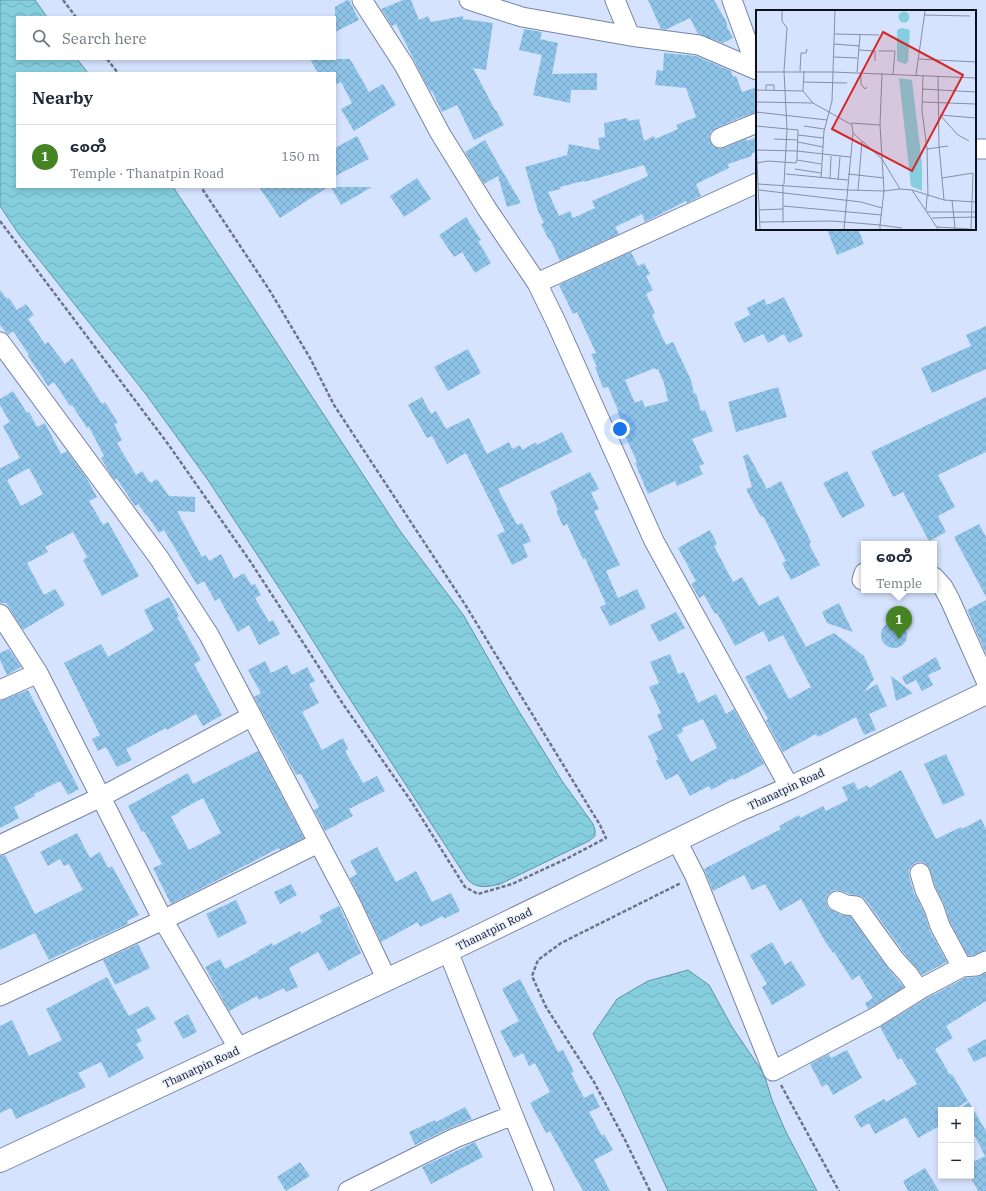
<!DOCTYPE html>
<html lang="en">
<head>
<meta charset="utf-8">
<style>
  body { margin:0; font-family:"IBM Plex Serif","Noto Sans Myanmar",serif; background:#f2f2f3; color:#1f2937 }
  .controls { position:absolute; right:12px; bottom:12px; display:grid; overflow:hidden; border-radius:0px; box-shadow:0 2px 6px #0003 }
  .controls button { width:36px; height:36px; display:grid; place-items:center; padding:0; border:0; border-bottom:1px solid #e0e1e3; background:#fff; color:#1f2937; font:20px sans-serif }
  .you { position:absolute; left:620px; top:429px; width:14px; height:14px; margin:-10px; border:3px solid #fff; border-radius:50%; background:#1a73e8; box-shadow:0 0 0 6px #1a73e833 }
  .badge { display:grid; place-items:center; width:26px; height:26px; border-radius:50%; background:#468423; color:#fff; font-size:13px; font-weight:700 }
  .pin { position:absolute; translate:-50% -33px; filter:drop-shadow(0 1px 2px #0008) }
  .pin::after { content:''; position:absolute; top:21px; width:14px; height:12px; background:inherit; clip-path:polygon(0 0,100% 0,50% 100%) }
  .popup { position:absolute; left:861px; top:541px; width:76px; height:52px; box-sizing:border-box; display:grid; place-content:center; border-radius:0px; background:#fff; filter:drop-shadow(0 1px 3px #0005); font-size:13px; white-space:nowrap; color:#747a83 }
  .popup b { font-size:15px; color:#1f2937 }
  .popup::after { content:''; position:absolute; left:50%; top:100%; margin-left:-8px; border:8px solid transparent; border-top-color:#fff }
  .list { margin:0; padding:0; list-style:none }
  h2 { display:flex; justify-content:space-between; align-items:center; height:52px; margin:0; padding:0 16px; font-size:17px }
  h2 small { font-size:13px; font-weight:400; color:#747a83 }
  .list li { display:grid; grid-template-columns:26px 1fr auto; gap:12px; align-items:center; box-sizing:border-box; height:64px; padding:0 16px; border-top:1px solid #e0e1e3 }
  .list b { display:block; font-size:15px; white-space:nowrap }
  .list p { margin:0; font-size:13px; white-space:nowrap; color:#747a83 }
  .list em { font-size:13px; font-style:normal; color:#747a83 }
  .icon { flex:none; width:22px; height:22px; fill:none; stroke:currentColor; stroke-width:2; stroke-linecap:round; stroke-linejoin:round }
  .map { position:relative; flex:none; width:986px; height:1191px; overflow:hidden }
  .search { position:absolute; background:#fff; box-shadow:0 2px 6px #0003; left:16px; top:16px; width:320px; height:44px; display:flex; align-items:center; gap:10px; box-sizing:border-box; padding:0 14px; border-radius:0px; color:#747a83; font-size:15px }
  .panel { position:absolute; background:#fff; box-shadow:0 2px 6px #0003; left:16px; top:72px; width:320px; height:116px; border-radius:0px }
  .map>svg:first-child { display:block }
  .water { fill:url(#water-waves); stroke:#6095a4 }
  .building { fill:url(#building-cross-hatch); fill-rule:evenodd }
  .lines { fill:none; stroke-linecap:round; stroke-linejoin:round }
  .street-casing { stroke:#7685a4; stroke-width:21 }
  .secondary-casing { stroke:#7685a4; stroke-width:24 }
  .path { stroke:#6c7588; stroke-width:2.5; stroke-dasharray:4 2; stroke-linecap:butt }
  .street { stroke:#fff; stroke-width:19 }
  .secondary { stroke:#fff; stroke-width:22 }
  .labels { text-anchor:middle; stroke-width:3; stroke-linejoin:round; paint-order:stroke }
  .street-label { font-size:11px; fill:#0c111c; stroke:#e9f0fe }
  .inset-road { fill:none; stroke:#858fa4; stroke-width:1 }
  .view { fill:#d62828; fill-opacity:0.15; stroke:#d62828; stroke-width:2 }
  .inset-edge { fill:none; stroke:#0c111c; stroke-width:2 }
</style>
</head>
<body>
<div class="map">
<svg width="986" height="1191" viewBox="0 0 986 1191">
  <defs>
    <pattern id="water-waves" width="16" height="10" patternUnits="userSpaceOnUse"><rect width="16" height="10" fill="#84cede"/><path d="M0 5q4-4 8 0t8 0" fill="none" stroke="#71b0be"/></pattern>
    <pattern id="building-cross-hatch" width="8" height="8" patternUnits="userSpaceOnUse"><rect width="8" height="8" fill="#8fc4e9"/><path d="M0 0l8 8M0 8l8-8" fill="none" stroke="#7aa7c7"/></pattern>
  </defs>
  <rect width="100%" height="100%" fill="#d6e3fe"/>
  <path class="water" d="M0 0H35L47 17H17V59H77L88 73H17V187H173L244 293 400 531 464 616 512 700 562 781 593 824 595 830V836L589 841 500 884C488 887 477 889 468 880L342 687 293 609 208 480 145 393 18 233 0 206Z
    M688 970 709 985 732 1027 764 1074 772 1100 786 1132 817 1191H668L620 1087 593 1034 617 999 648 981Z"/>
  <path class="building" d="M347 0H349L359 20 335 32V7Z
    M403 0H411L419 20 428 16 431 22 463 16V19L493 23 486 70 473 68 495 110H496L504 125 474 140 457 105 442 112 432 91 431 92 423 78 396 24 392 26 381 9Z
    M648 0H714L727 23V27L733 38 723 43 698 34 690 18 665 30 661 29Z
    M524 29 542 32 540 39 558 43 552 74 597 73V90H571L570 103 533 95 542 55 519 50Z
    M664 53 696 56 731 71 733 77 736 76 742 92 757 87V112L739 118 716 128 711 132 709 137 710 142 713 146 719 149 724 148 746 139 747 141 757 137V152L752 153V156L728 164 729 168 696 184 701 196 687 203 686 201 645 222 642 214 615 227 619 234 560 261 550 239 549 240 541 224 544 223 538 211 525 167 567 155 569 144 600 150 598 138 605 137 604 123 627 118 628 121 639 119 644 141 654 136 655 139 678 129 676 125 696 117 686 88 655 85 657 70 663 71ZM644 165 648 176 592 201 595 208 573 218 570 211 559 216 548 192 561 189 560 187 583 181 584 182Z
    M310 59H350L369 92 383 84 396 105 354 131 341 109 352 103 341 82 335 85V73H318Z
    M357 136 369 159 335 176V148Z
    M485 140 500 167 521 203 507 207 498 176 484 184 465 152Z
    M417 178 431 199 404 217 390 196Z
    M259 187H328L280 218Z
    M331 187H372L341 205Z
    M466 217 481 240 478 241 491 263 475 273 462 252 454 257 439 235Z
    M827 229H858L864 244 837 255Z
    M631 252 638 266 644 263 650 274 646 276 653 290 646 294 655 313 652 315 666 345 673 342 691 380 694 394 696 393 701 411 705 410 713 431 692 439 704 464 699 466 703 474 677 486 675 481 648 494 635 463 637 462 622 429 624 428 617 410H618L608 387 603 388 595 367H597L591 354 596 353 577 312 573 314 559 285ZM655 368 656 370 658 369 664 383 668 401 645 407 642 400 635 403 625 380Z
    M0 290 7 299 9 298 17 310 26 304 34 315 28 319 45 344 48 342 65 364 72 358 102 404 105 402 118 423 114 424 122 440 117 443 136 475 142 471 150 483 157 479 169 496 195 497V512L177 511 202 557 206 555 209 561 221 554 234 579 244 573 251 585 255 584 261 595 255 598 269 622 273 620 280 634 259 645 249 625 238 632 219 598 215 601 204 581 197 585 164 530 159 533 147 515H146L138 504 135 506 117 479 115 480 111 475 101 458 104 456 89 427 87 428 72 405 70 406 54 382 48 386 28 356 29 355 13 331 8 335 0 325Z
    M784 297 803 336 789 343 784 334 768 343 763 334 744 343 734 323 750 315 747 308 764 299 767 305Z
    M986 326V369L932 393 921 368 971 346 966 335Z
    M468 349 481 373 448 391 434 367Z
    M778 387 787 417 736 432 728 402Z
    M13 391 27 413 29 412 37 427 45 423 61 454 67 451 87 479 97 497 89 501 103 525 108 522 139 576 102 596 83 560 87 557 73 532 45 547 48 552 27 563 44 595 55 589 65 605 23 630 6 603H0V467L1 468 20 458 3 426 10 422 0 405V399ZM29 468 43 494 21 506 7 480Z
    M422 397 431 414 436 411 446 429 469 418 487 454 509 442 512 449 520 445 522 450 536 442 537 445 562 432 572 452 498 489 517 525 522 523 531 541 523 545 528 557 512 565 497 535 505 531 466 453 447 464 432 436 427 438 408 405Z
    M986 397V452L938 475 955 507 938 516 946 532 929 541 903 492 893 497 871 452Z
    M748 454 767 489 781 481 811 542 809 544 820 565 791 580 782 563 786 561 763 516 761 517 746 489 752 487 743 456Z
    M847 471 865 506 842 518 823 483Z
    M590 472 599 489 591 493 599 509 594 511 620 565 606 571 618 598 637 589 646 608 610 626 600 607 606 604 585 558 583 559 567 524 563 526 556 511 558 510 550 492Z
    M979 524 986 537V597L954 537Z
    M710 530 717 544 714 546 733 582 742 577 759 606 778 596 806 647 834 633 864 656 874 679 864 692 877 684 887 706 869 714 876 730 864 735 856 717 818 737 816 734 783 752 766 721 768 719 745 677 770 664 789 699 811 687 783 635 769 642 763 631 735 646 717 613 715 614 704 595 699 598 691 584 696 581 678 548Z
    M169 597 179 616 177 617 201 660 194 664 222 715 203 726 196 714 167 730 166 728 126 749 132 760 117 767 106 747 98 751 92 739 100 735 64 663 101 644 108 657 154 630 144 610Z
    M986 600V654L967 610Z
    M839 603 846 618 853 632 827 623 822 612Z
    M676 612 685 628 659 642 650 625Z
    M881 635a13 13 0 1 1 26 0a13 13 0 1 1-26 0Z
    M9 649 21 667 7 675 0 660V653Z
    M670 654 678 674 684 672 698 703 716 694 726 714 734 709 764 764 734 780 733 778 711 790 709 786 690 796 678 774 666 780 656 761 658 759 648 736 663 729 657 715 661 713 649 687 659 683 650 662ZM703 719 717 748 691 762 677 735 683 732 682 728Z
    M936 657 941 669 928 675 933 685 922 691 916 680 906 685 902 677Z
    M265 661 271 673 287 665 292 675 307 667 315 681 309 684 319 703 302 712 322 750 343 738 348 749 345 751 363 783 377 776 385 791 349 809 353 816 325 831 314 810 319 807 301 774 299 775V774L296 775 254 697 261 693 248 670Z
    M891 676 913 693 896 701Z
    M28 690 79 789 68 795 60 781 34 794 35 796 14 807 19 818 0 828V701Z
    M258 751 304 838 280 850 279 848 171 904 153 868 162 864 144 831 142 832 128 806 188 773 193 784ZM203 798 221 833 189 850 171 817 180 812 179 811Z
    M946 754 965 795 943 805 924 764Z
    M901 770 936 839 961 827 962 829 981 819 986 829V950L973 955 968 956 950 922 944 904 935 886 930 870 927 865 923 862H917L912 865 909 870V876L914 893 924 912 930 931 947 962 922 975 904 953 865 899 861 896 849 894 841 891 835 890 831 892 827 896 826 902 828 908 842 915 850 916 886 966 904 987 868 1009 865 1003 873 998 859 975 852 980 834 952 833 953 826 943 801 899 780 911 765 884 752 890 744 875 713 891 704 869 781 829 779 826 799 815 800 818 823 806 826 811 848 800 842 787 854 782 858 790 867 785 869 788Z
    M77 833 90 858 100 852 108 868 112 866 139 915 127 921 128 924 93 940V939L49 960 35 933 0 950V856L5 855 35 914 83 890 69 864 64 866 60 859 48 866 40 852Z
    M377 847 396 882 416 871 432 902 451 893 460 911 444 919 443 916 420 927 418 922 381 942 350 878 357 874 350 861Z
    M291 884 297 895 280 904 274 892Z
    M236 900 247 923 218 938 206 914Z
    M339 906 361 953 329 971 318 952 289 968 298 987 286 992 284 988 259 1000 257 996 229 1011 205 967 220 959 225 969 258 952 257 951 272 943 273 946 300 931 301 934 322 922 319 916Z
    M772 942 785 965 791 961 806 985 772 1005 762 987 767 984 750 955Z
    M138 944 150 968 115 985 103 960Z
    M986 973V1001L946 1026 953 1038 935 1049 950 1075 952 1074 968 1101 953 1110H941V1125L918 1138 906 1117 875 1134 869 1123 861 1128 854 1116 884 1099 886 1102 917 1084 901 1058 898 1060 880 1027 929 997 965 978 977 977Z
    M107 977 129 1016 148 1006 156 1019 136 1030 142 1041 136 1044 144 1058 109 1078 101 1062 78 1073 86 1087 16 1119 11 1108 0 1113V1026L12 1020 29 1056 62 1040 46 1009Z
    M520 979 558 1052 563 1050 574 1072 571 1073 584 1098 593 1093 600 1107 589 1112 602 1136 604 1134 613 1150 594 1160 610 1191H583L550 1131 546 1133 530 1103 550 1092 535 1063 529 1066 523 1053 514 1058 500 1031 519 1021 502 989Z
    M188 1014 197 1032 183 1039 174 1022Z
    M986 1039V1056L974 1062 967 1049Z
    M847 1050 862 1078 833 1095 827 1084 822 1087 810 1064 829 1054 831 1058Z
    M969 1102 986 1131V1191H978L971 1178V1163L985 1156 971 1129V1110H961L960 1108Z
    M465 1107 472 1119 450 1128 415 1145 409 1132 435 1120 436 1122Z
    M475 1142 483 1157 431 1184 422 1167Z
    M300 1162 310 1176 286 1191 277 1177Z
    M925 1168 939 1191H908L903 1181Z"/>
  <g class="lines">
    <defs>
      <path id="street" d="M362 0 404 65 440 133 487 209 537 283 556 322 654 541 790 788
        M469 0 522 17 630 36 699 45 757 70
        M615 0 630 36
        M732 0 757 69
        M720 138 757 123
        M975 149H986
        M537 283 757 183
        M0 342 159 558 209 635 351 904 387 980
        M934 577 943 587 950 600 986 681
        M862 580 864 573
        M0 614 38 673 163 920 239 1049
        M0 690 38 673
        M677 841 695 876 773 1071 876 1017 924 987
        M0 845 101 797 252 716
        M920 873 925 890 934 908 940 926 962 967 976 966 986 961
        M837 901 846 905 856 906 895 960 908 974 917 987H924L962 967
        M448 951 513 1115 544 1191
        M0 996 163 920 318 843
        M348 1191 455 1138 513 1115"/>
      <path id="secondary" d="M0 1161 448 951 737 811 790 788 986 693"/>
    </defs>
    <use href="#street" class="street-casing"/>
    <use href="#secondary" class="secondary-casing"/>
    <path class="path" d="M63 0 76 17
      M107 59 118 73
      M0 221 168 444 250 561 343 704 411 801 465 887 478 894 512 884 568 858 606 838 600 825 466 606 334 405 310 358 270 291 201 187
      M781 1085 839 1191
      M650 1191 625 1140 594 1082 546 1007 532 976 538 960 561 943 681 883"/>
    <use href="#street" class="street"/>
    <use href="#secondary" class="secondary"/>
  </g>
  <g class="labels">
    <g class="street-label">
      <text transform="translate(786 789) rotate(-25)" y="4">Thanatpin Road</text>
      <text transform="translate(494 929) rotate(-26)" y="4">Thanatpin Road</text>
      <text transform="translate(201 1067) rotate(-25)" y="4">Thanatpin Road</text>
    </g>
  </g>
  <g transform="translate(756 10)">
    <rect width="220" height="220" fill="#d6e3fe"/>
    <path d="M142.5 7a5.5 5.5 0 1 1 11 0a5.5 5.5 0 1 1-11 0ZM146 18 154 20 152 52 149 54 141 51V20ZM143 68 156 70 166 154V181L155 176Z" fill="#84cede"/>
    <path class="inset-road" d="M26 1V11L31 18 28 61 31 119 28 174M168 5 214 6M79 24 123 25M78 34 104 36M103 40 119 41V51M123 41H139L137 64M78 47 101 48M162 49 220 52M44 61 45 43H50L51 39M0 62H77L220 68M101 62 104 25M105 63V74L109 79 111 77M126 63 124 115 128 181 124 215 146 218M160 65 169 1M167 65 166 101 171 139M182 66 183 136 188 190M47 72 91 73M166 79 220 82M0 80 47 81 57 93 96 115 97 123 126 149 144 179 156 180 182 219M10 80V75H18V80M47 81 48 61M0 92 57 93M166 92 220 94M0 102 71 110 76 91 79 1M184 105 202 125 213 131M184 105 220 108M95 113 124 115M0 116 42 120 41 150M48 116 68 119M42 125 67 128M18 129 42 130M0 130 4 219M42 132 67 137M0 140 41 141 94 147M1 153 12 151 40 153 41 150 65 154M39 159 65 163M30 164 92 170M92 164 128 168M65 168 68 121 71 110M186 168 217 163 215 219M74 169 75 146M82 170 84 147M2 174 91 180 128 181 144 179M3 180 105 192 126 198M102 180 106 131M156 180 188 190 220 192M172 187 171 139 192 136M196 190 199 218M27 196 126 205M3 200 27 199M170 200 171 186M171 202H220M176 208 220 207M4 212 76 211 124 215V219M27 213V174M181 217 213 219M88 219 97 123"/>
    <path class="view" d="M127 22 207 65 156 161 76 119Z"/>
    <rect width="220" height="220" class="inset-edge"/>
  </g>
</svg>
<div class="controls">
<button>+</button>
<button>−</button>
</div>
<div class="you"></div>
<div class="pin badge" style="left:899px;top:639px">1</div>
<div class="popup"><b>စေတီ</b>Temple</div>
<div class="search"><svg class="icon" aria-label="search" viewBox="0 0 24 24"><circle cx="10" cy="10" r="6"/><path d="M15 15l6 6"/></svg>Search here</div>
<section class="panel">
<h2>Nearby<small></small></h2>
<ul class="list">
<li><span class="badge">1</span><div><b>စေတီ</b><p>Temple · Thanatpin Road</p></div><em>150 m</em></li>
</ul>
</section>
</div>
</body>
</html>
